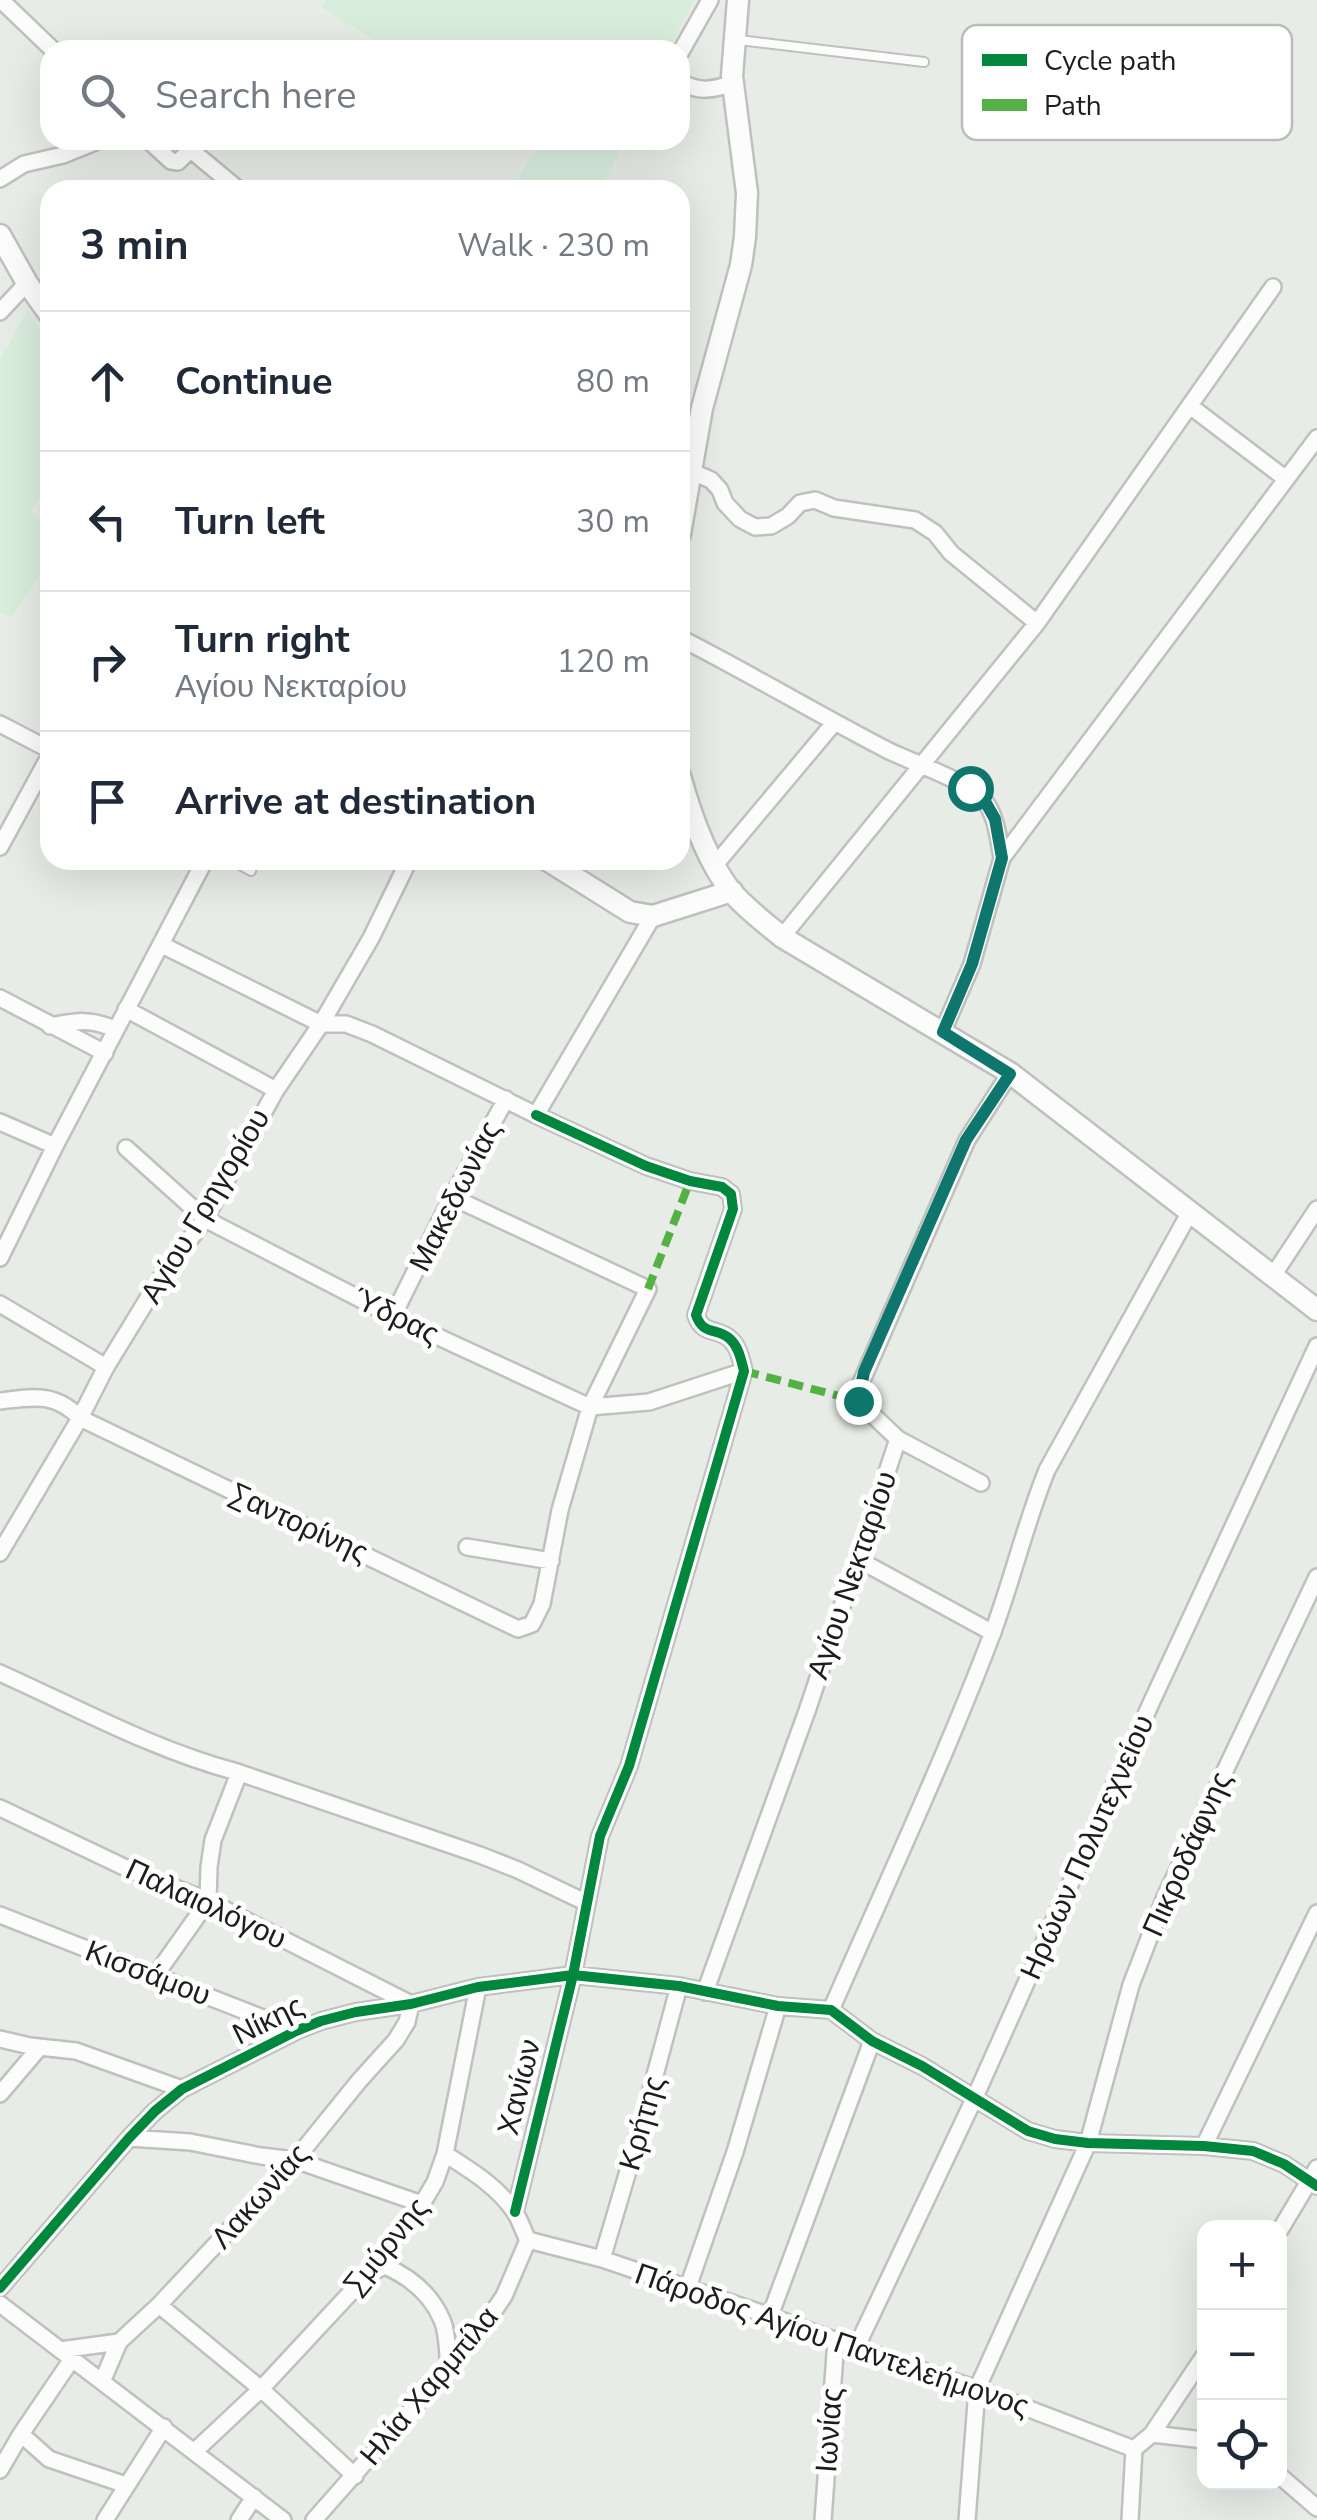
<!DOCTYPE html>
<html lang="en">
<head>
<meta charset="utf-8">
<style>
  body { margin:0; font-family:"Nunito Sans",sans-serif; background:#f6f6f7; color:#1f2937 }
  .controls { position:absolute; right:30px; bottom:30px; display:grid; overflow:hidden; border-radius:20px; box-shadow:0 10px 40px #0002 }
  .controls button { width:90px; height:90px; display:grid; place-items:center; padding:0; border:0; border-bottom:2px solid #e0e1e3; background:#fff; color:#1f2937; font:50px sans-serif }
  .stop { position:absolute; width:30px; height:30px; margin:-22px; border:8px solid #0f766e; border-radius:50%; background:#fff }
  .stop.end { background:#0f766e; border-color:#fff; box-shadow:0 2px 10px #0008 }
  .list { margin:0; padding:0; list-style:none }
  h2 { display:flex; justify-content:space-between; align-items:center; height:130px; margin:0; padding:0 40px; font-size:42px }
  h2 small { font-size:32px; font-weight:400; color:#747a83 }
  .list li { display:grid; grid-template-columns:65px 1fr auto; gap:30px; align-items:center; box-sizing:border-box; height:140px; padding:0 40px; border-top:2px solid #e0e1e3 }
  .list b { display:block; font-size:38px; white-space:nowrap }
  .list p { margin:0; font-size:32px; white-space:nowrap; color:#747a83 }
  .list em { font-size:32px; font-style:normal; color:#747a83 }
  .icon { flex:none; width:55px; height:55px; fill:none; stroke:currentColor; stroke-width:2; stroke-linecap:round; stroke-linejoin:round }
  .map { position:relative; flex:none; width:1317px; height:2520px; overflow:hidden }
  .search { position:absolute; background:#fff; box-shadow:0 10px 40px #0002; left:40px; top:40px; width:650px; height:110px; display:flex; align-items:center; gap:25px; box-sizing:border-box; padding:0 35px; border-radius:30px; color:#747a83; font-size:38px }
  .panel { position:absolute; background:#fff; box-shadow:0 10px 40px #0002; left:40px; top:180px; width:650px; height:690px; border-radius:30px }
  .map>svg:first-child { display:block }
  .farmland { fill:#d9eddd }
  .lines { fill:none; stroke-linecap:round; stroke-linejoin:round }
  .service-casing { stroke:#bfc1be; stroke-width:12 }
  .minor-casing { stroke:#bfc1be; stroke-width:20 }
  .tertiary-casing { stroke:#bfc1be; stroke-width:25 }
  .service { stroke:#fbfcfb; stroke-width:8 }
  .minor { stroke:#fbfcfb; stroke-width:15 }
  .tertiary { stroke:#fbfcfb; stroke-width:20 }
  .quiet { stroke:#55b145; stroke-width:8; stroke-dasharray:15 8; stroke-linecap:butt }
  .cycleway-casing { stroke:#fff; stroke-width:16 }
  .cycleway { stroke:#00873e; stroke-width:10 }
  .route { stroke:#0f766e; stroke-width:12 }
  .labels { text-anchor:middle; stroke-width:10; stroke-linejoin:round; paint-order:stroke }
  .street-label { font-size:30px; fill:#1d1d1d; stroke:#fff }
  .key { fill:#fff; stroke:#bbb; stroke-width:2.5 }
  .key-label { font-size:28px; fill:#1d1d1d }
</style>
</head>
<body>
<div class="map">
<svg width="1317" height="2520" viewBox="0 0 1317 2520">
  <rect width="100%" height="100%" fill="#e7ece6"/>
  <path class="farmland" d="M326 0H694L669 50H390L321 7Z
    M533 140H625L600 190H511L538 144Z
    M27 311 50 342V480L30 513 50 527V560L11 618 0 612V360Z"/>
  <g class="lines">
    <defs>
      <path id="service" d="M739 40 924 62
        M231 860 251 871"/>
      <path id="minor" d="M1 0 53 50
        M680 53 710 0
        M680 81C697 93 714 90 733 83
        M148 140 171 161 178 162 200 140
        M191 150 239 190
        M0 179 24 164 63 155 100 140
        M0 312 27 283
        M1190 406 1286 479
        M690 471 711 480 720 490 725 503 740 519 755 527 771 526 788 516 800 503 815 500 834 508 915 520 935 533 951 553 1037 623
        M680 638C751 674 819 715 889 751 912 762 971 783 984 800 997 817 998 838 1002 858
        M0 724 50 750
        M0 847 50 755
        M715 865 834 723
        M782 937 1037 623 1273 287
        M162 945 321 1024H346L372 1034 536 1115 653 916
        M0 998 105 1053
        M126 1009 276 1090
        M50 1026C76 1021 92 1018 116 1030
        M943 1031 972 964 1002 858 1317 438
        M0 1122 55 1146
        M126 1148 205 1219 393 1316 590 1407
        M0 1258 55 1146 205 860
        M1272 1277 1317 1209
        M0 1304 106 1367
        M393 1316 452 1197 506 1099
        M0 1401C33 1397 55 1392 80 1418L518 1629 532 1624 542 1604 560 1510 590 1407 648 1289 452 1197
        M590 1407 649 1402 744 1371
        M898 1439 981 1483
        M467 1547 551 1561
        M0 1553 80 1418 106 1367 158 1282 205 1219 276 1090 321 1024 371 938 409 860
        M859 1560 993 1633
        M0 1673C78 1708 154 1750 237 1772L480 1855 518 1870 587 1903
        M0 1808 126 1868 208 1901 411 2004 407 2022 396 2040 359 2081 295 2160 159 2305 119 2342 102 2382
        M0 1915 296 2031
        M155 1976 208 1901 209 1867 213 1840 236 1781 237 1772
        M705 1992 807 1711 898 1439 858 1401 860 1385 967 1140 1010 1073
        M831 2010C885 1886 943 1763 991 1637 1012 1582 1025 1524 1047 1470L1190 1212
        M0 2039 30 2046 76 2051 182 2089
        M0 2094 40 2047
        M129 2138 190 2142 261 2156 295 2160 422 2204
        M1204 2146 1317 1913
        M445 2154C470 2170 497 2186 514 2211 520 2219 523 2231 528 2240
        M515 2212 573 1975 600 1836 629 1766 744 1371C741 1360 739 1347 730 1339 717 1327 703 1336 696 1315L733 1209 731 1194 722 1187 690 1181 646 1166 536 1115
        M1280 2230 1317 2168
        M528 2240 602 2259 770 2316 856 2348 977 2389 1134 2449
        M602 2259 641 2127 679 1986
        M370 2273 385 2266C410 2277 431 2294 442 2320 448 2333 447 2352 449 2367
        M0 2288 129 2138 155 2111 182 2089 296 2031 321 2021 356 2012 411 2004 478 1987 573 1975 679 1986 778 2006 831 2010 872 2041 922 2066 1028 2131 1055 2139 1088 2143 1204 2146 1253 2151 1284 2164 1317 2186
        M687 2290 735 2152 778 2006
        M0 2304 283 2520
        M159 2305 261 2389 355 2476
        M770 2316 872 2041
        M856 2348 975 2097 1152 1701 1317 1346
        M60 2350 119 2342
        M21 2434 49 2459 126 2485
        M1152 2434 1204 2440
        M195 2451 261 2389 367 2275 422 2204 435 2182 445 2154 478 1987
        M0 2470 21 2434 72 2359
        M1280 2476 1317 2508
        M105 2520 164 2427
        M239 2520 254 2497
        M314 2520 449 2367 489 2318 504 2296 528 2240
        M823 2520 836 2340
        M967 2520 977 2389 1088 2143 1131 1985 1165 1897 1317 1577
        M1130 2520 1134 2449 1152 2434 1204 2356"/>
      <path id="tertiary" d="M0 235 27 283 50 315
        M680 534 702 408 741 265 745 237 747 193 732 76 738 0
        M680 776C690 812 707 860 730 890 745 908 764 922 782 937L1010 1073 1317 1310
        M547 860 630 912 653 916 732 891"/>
    </defs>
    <use href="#service" class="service-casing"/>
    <use href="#minor" class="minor-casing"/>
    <use href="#tertiary" class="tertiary-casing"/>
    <use href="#service" class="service"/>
    <use href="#minor" class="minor"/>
    <use href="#tertiary" class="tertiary"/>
    <path class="quiet" d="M648 1289 690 1181
      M744 1371 858 1401"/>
    <defs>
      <path id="cycleway" d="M515 2212 573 1975 600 1836 629 1766 744 1371C741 1360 739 1347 730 1339 717 1327 703 1336 696 1315L733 1209 731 1194 722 1187 690 1181 646 1166 536 1115
        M0 2288 129 2138 155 2111 182 2089 296 2031 321 2021 356 2012 411 2004 478 1987 573 1975 679 1986 778 2006 831 2010 872 2041 922 2066 1028 2131 1055 2139 1088 2143 1204 2146 1253 2151 1284 2164 1317 2186"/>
    </defs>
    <use href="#cycleway" class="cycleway-casing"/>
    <use href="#cycleway" class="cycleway"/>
  </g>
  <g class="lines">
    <path class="route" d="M858 1401 864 1372 966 1140 1010 1074 943 1032 972 964 1002 858 995 819 983 798 970 788"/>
  </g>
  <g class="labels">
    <g class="street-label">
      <text transform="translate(455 1196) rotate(-63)" y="10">Μακεδωνίας</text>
      <text transform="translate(205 1206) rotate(-59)" y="10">Αγίου Γρηγορίου</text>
      <text transform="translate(396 1316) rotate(26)" y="10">Ύδρας</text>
      <text transform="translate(299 1523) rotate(25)" y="10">Σαντορίνης</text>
      <text transform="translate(852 1575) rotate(-71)" y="10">Αγίου Νεκταρίου</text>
      <text transform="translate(1087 1847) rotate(-66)" y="10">Ηρώων Πολυτεχνείου</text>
      <text transform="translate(1187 1854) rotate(-66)" y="10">Πικροδάφνης</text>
      <text transform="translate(206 1904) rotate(25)" y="10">Παλαιολόγου</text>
      <text transform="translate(148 1973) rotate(21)" y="10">Κισσάμου</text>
      <text transform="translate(268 2020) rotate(-26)" y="10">Νίκης</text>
      <text transform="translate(519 2087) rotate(-76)" y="10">Χανίων</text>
      <text transform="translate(642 2123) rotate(-74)" y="10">Κρήτης</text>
      <text transform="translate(260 2196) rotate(-48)" y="10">Λακωνίας</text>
      <text transform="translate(386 2246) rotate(-51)" y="10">Σμύρνης</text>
      <text transform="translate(832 2340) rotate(19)" y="10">Πάροδος Αγίου Παντελεήμονος</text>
      <text transform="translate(429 2386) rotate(-50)" y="10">Ηλία Χαρμπίλα</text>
      <text transform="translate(829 2430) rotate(-86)" y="10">Ιωνίας</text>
    </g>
  </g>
  <rect x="962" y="25" width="330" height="115" rx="15" class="key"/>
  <rect x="982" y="54" width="45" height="12" fill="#00873e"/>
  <rect x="982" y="99" width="45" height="12" fill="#55b145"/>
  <g class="key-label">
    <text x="1044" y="70">Cycle path</text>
    <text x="1044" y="115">Path</text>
  </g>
</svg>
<div class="controls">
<button>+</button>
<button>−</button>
<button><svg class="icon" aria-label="locate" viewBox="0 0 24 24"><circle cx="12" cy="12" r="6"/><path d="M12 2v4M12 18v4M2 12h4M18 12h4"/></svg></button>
</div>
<div class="stop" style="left:970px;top:788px"></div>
<div class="stop end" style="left:858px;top:1401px"></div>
<div class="search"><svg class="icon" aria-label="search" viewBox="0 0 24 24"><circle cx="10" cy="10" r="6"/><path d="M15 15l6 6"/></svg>Search here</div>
<section class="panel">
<h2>3 min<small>Walk · 230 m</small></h2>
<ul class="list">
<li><svg class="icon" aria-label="ahead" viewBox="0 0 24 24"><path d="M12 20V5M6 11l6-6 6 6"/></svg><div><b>Continue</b></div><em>80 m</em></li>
<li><svg class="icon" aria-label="left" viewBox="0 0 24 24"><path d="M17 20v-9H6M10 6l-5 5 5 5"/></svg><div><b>Turn left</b></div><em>30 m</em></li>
<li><svg class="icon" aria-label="right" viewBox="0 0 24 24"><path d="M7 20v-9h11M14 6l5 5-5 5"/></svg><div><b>Turn right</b><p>Αγίου Νεκταρίου</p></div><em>120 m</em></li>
<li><svg class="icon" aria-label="arrive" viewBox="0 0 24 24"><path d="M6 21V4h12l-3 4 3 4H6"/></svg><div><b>Arrive at destination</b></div></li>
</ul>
</section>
</div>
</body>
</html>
